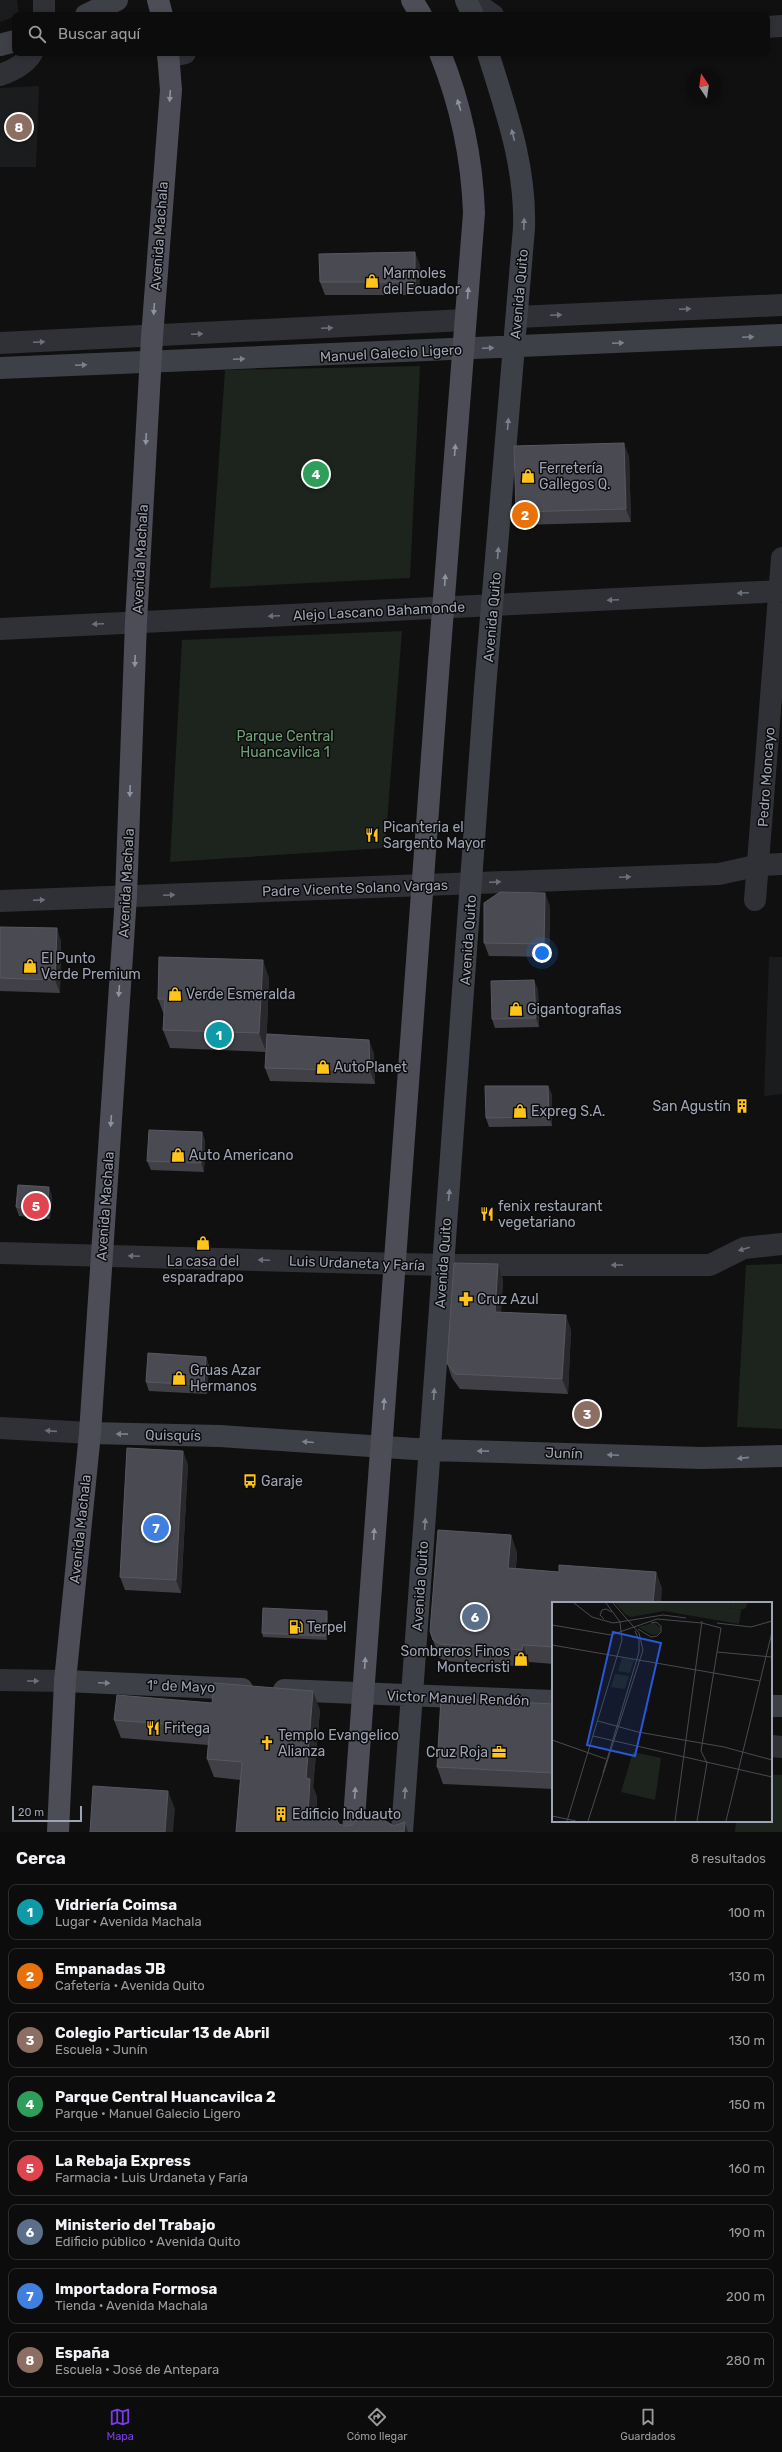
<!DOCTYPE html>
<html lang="es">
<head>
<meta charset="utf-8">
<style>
  body { margin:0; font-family:Rubik,sans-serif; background:#151516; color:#f1f3f6 }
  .compass { position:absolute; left:686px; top:68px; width:36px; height:36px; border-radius:50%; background:#0c0c0d; box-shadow:0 2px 6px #0003; rotate:347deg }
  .scale { position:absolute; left:12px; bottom:10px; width:70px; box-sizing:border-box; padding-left:4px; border:2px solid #9fa4b4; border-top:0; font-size:11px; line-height:14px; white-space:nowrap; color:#9fa4b4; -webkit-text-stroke:3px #0b0b0c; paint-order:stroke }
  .you { position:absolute; left:542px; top:953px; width:14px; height:14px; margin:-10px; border:3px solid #fff; border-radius:50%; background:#1a73e8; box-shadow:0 0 0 6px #1a73e833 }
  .badge { display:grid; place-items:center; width:26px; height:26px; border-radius:50%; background:#7c3aed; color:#fff; font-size:13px; font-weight:700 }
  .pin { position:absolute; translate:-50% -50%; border:2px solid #fff; box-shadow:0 1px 4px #0006 }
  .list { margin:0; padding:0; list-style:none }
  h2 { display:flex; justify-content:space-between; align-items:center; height:52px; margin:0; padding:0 16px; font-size:17px }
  h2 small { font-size:13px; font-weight:400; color:#9a9b9d }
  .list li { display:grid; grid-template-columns:26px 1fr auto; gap:12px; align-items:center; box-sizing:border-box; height:56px; margin:0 8px 8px; padding:0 8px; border:1px solid #2c2c2e; border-radius:8px }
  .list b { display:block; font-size:15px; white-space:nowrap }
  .list p { margin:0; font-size:13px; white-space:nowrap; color:#9a9b9d }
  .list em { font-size:13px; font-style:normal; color:#9a9b9d }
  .icon { flex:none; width:22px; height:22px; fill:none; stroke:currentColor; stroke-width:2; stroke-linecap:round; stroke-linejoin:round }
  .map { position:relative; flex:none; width:782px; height:1832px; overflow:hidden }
  .search { position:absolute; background:#0c0c0d; box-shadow:0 2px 6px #0003; left:12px; right:12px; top:12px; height:44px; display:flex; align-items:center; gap:10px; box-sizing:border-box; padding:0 14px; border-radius:8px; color:#9a9b9d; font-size:15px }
  .sheet { height:564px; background:#0c0c0d }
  nav { display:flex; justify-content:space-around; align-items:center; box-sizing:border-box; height:56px; border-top:1px solid #2c2c2e; background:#0c0c0d; font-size:11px; color:#9a9b9d }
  nav a { display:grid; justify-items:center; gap:2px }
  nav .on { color:#7c3aed }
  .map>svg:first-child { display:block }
  .built { fill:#1b1c1e }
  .green { fill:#1c241d }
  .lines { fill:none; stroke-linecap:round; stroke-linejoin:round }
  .street { stroke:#303137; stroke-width:22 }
  .secondary { stroke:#3e4047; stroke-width:22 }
  .primary { stroke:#4c4d56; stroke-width:22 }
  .wall { fill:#404046 }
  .shaded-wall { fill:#29282c }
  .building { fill:#4a4a52; stroke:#585861 }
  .oneway { fill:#8e93a1 }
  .oneway2 { fill:#7d818e }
  .oneway3 { fill:#6d707c }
  .labels { text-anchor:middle; stroke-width:3; stroke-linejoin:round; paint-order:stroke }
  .street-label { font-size:14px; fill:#9fa4b4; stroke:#0b0b0c }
  .poi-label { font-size:14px; fill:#9fa4b4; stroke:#0b0b0c; text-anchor:start }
  .park-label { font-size:14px; fill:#74a17a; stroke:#0b0b0c }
  .inset-road { fill:none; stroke:#494b52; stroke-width:1 }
  .view { fill:#2a57d4; fill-opacity:0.15; stroke:#2a57d4; stroke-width:2 }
  .inset-edge { fill:none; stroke:#9fa4b4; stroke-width:2 }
</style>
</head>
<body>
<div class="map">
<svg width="782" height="1832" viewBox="0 0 782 1832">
  <rect width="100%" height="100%" fill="#101011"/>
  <path class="built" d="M0 0H17L19 15 0 22Z
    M39 86 36 167H0V88Z
    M769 957H782V1094L764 1096Z"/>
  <path class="green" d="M420 366 410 578 210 588 225 370Z
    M402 631 385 848 170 862 182 640Z
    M782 1264V1429L737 1427 746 1265Z
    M771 1775H782V1832H735L736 1821H771Z"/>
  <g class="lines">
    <path class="street" d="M471 0 493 15
      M44 15V0
      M767 27 782 26
      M168 57 185 53
      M0 75C12 71 25 65 32 53
      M517 317 782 305
      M0 343 465 320
      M0 629 782 591
      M755 900 782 558
      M0 901 719 874 760 865 782 864
      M0 1253 443 1265H710L744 1248 782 1244
      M0 1428 90 1433
      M0 1680 65 1681
      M771 1746 782 1747"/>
    <path class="secondary" d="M466 0 473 15
      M86 15 117 0
      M0 45 15 41
      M0 368 782 335
      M90 1433 220 1436 430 1450 701 1458 782 1456
      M65 1681 242 1689
      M284 1690 553 1701
      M771 1706H782
      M402 1832 485 688 524 228C526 166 506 111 488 53"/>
    <path class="primary" d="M158 0 162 15
      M412 0 421 15
      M58 1832 65 1681 90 1433 126 896 136 622 152 337 171 90 168 53
      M353 1832 439 661 474 213C472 157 461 105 440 53"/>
  </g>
  <path class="wall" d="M420 265V295H325L320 282Z
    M629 456 631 522 520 525 516 512Z
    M550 906 549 957 489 956 484 943Z
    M0 927 61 941 60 993 0 991Z
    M269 978 266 1052 170 1048 163 1030 164 1015 158 999Z
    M538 989 539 1027 495 1028 492 1019Z
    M374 1053 375 1084 270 1081 265 1068Z
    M548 1086 552 1095V1126L489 1127 486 1118Z
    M202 1132 205 1141 204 1172 151 1170 147 1161Z
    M52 1196 50 1219 19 1216 16 1207Z
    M503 1279 501 1312 571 1330 568 1394 460 1389 452 1378 447 1363Z
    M206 1357 209 1366 207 1394 149 1391 146 1382Z
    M188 1464 181 1593 125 1590 120 1577Z
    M511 1535 517 1553 516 1568 559 1572H656L662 1589 553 1603V1664L529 1662V1667L446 1661 439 1658 433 1640Z
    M328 1616 327 1640 263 1637 262 1633Z
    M212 1703 320 1710 313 1787 317 1797 316 1815 345 1826H394L405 1822 408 1832H236L240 1780 214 1777 207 1759 208 1745 121 1738 114 1720Z
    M553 1704V1789L443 1784 437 1767Z"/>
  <path class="shaded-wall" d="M415 252 420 265V295L415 282Z
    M624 443 629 456 631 522 626 509Z
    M545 893 550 906 549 957 544 944Z
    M57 928 61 941 60 993 55 980Z
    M263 960 269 978 266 1052 259 1033Z
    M534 980 538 989 539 1027 536 1018Z
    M369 1040 374 1053 375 1084 370 1071Z
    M548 1086 552 1095V1126L549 1117Z
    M202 1132 205 1141 204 1172 201 1163Z
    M49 1187 52 1196 50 1219 47 1210Z
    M498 1264 503 1279 500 1326 495 1312Z
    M566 1315 571 1330 568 1394 562 1379Z
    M206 1357 209 1366 207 1394 204 1385Z
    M183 1451 188 1464 181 1593 176 1580Z
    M511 1535 517 1553 514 1585 508 1568Z
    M656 1572 662 1589 661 1603H653Z
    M327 1611 328 1616 327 1640 326 1636Z
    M523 1645 529 1662V1667L522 1650Z
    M313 1691 320 1710 313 1787 317 1797 314 1832 308 1815 306 1778Z
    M168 1791 175 1809 173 1832H165Z
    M405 1822 408 1832H404Z"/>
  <path class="building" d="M415 252V282H320L319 254Z
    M624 443 626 509 516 512 514 446Z
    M500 892 545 893 544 944 484 943V903Z
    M0 927 57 928 55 980 0 978Z
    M159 957 263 960 259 1033 163 1030 165 999H158Z
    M534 980 536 1018 492 1019 491 981Z
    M267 1034 369 1040 370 1071 265 1068Z
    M485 1086H548L549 1117 486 1118Z
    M149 1130 202 1132 201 1163 147 1161Z
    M18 1185 49 1187 47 1210 16 1207Z
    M454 1263 498 1264 495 1312 566 1315 562 1379 455 1374 447 1363Z
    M148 1353 206 1357 204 1385 146 1382Z
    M127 1448 183 1451 176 1580 120 1577Z
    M438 1530 511 1535 508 1568 559 1572V1565L656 1572 653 1603H553V1647L523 1645 522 1650 440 1644 433 1640 430 1631Z
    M263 1608 327 1611 326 1636 262 1633Z
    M214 1683 313 1691 306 1778 310 1779 308 1815 335 1817 339 1824 345 1826 352 1825 358 1818 384 1820 394 1826 405 1822 404 1832H236L242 1762 207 1759 210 1728 114 1720 117 1695 212 1703Z
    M441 1698 553 1704V1773L437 1767Z
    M93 1786 168 1791 165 1832H90Z"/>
  <defs><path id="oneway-solid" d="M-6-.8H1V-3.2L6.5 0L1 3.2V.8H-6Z"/></defs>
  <g class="oneway">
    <use href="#oneway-solid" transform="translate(170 96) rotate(94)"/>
    <use href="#oneway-solid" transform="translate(459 105) rotate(-107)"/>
    <use href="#oneway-solid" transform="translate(468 293) rotate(-85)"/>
    <use href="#oneway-solid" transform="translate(154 309) rotate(94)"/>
    <use href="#oneway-solid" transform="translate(146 439) rotate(93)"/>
    <use href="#oneway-solid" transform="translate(455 450) rotate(-85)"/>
    <use href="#oneway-solid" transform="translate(445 580) rotate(-86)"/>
    <use href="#oneway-solid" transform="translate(135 661) rotate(92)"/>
    <use href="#oneway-solid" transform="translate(130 791) rotate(92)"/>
    <use href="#oneway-solid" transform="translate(119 991) rotate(94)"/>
    <use href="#oneway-solid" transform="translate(111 1121) rotate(94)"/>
    <use href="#oneway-solid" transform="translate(384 1404) rotate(-86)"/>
    <use href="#oneway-solid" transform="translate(374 1534) rotate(-86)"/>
    <use href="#oneway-solid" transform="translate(365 1663) rotate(-86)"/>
    <use href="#oneway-solid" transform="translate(355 1793) rotate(-86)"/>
  </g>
  <g class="oneway2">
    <use href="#oneway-solid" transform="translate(513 135) rotate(-104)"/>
    <use href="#oneway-solid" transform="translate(524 224) rotate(-88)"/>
    <use href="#oneway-solid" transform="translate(748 337) rotate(-3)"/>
    <use href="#oneway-solid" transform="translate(618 343) rotate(-3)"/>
    <use href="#oneway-solid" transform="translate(488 348) rotate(-3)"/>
    <use href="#oneway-solid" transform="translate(239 359) rotate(-2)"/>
    <use href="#oneway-solid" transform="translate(81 365) rotate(-2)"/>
    <use href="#oneway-solid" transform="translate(508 424) rotate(-85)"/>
    <use href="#oneway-solid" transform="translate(498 553) rotate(-85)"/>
    <use href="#oneway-solid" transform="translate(449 1195) rotate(-85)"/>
    <use href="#oneway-solid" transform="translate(434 1394) rotate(-86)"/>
    <use href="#oneway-solid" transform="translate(122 1434) rotate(-179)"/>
    <use href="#oneway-solid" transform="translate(308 1442) rotate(-175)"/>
    <use href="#oneway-solid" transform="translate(483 1451) rotate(-179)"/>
    <use href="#oneway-solid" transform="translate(613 1455) rotate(-178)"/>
    <use href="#oneway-solid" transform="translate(743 1458) rotate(174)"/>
    <use href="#oneway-solid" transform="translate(425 1524) rotate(-86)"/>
    <use href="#oneway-solid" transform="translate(104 1683) rotate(3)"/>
    <use href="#oneway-solid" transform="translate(405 1793) rotate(-86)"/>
  </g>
  <g class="oneway3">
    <use href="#oneway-solid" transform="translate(685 309) rotate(-3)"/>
    <use href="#oneway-solid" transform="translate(556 315) rotate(-3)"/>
    <use href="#oneway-solid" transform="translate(327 328) rotate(-3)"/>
    <use href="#oneway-solid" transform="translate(197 334) rotate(-3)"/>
    <use href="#oneway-solid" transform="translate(39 342) rotate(-3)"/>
    <use href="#oneway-solid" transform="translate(743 593) rotate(177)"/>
    <use href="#oneway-solid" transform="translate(613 600) rotate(177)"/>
    <use href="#oneway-solid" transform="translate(274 616) rotate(177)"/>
    <use href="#oneway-solid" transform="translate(98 624) rotate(177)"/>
    <use href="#oneway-solid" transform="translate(625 877) rotate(-2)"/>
    <use href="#oneway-solid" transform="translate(495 882) rotate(-2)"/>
    <use href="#oneway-solid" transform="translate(169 895) rotate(-2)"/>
    <use href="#oneway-solid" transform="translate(39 900) rotate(-2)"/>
    <use href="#oneway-solid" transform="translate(744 1249) rotate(163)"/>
    <use href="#oneway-solid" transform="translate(134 1256) rotate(-178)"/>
    <use href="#oneway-solid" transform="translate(264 1260) rotate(-178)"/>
    <use href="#oneway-solid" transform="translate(617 1265) rotate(180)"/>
    <use href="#oneway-solid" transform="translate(51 1431) rotate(-176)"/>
    <use href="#oneway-solid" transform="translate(33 1681)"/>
  </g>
  <defs>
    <symbol id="shop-bare" viewBox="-9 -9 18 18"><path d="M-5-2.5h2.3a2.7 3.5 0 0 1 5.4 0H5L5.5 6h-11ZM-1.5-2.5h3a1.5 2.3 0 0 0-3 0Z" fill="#ffc41a" stroke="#0b0b0c" stroke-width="2.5" paint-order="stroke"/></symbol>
    <symbol id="restaurant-bare" viewBox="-9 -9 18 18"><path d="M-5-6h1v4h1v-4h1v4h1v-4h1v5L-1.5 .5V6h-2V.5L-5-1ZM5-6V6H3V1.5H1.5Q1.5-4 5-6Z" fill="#ffc41a" stroke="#0b0b0c" stroke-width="2.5" paint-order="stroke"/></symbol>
    <symbol id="building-bare" viewBox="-9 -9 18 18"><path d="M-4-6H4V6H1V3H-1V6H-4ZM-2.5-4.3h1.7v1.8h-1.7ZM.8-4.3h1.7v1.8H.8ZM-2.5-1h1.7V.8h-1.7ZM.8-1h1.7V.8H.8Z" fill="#ffc41a" stroke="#0b0b0c" stroke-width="2.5" paint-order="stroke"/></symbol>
    <symbol id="pharmacy-bare" viewBox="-9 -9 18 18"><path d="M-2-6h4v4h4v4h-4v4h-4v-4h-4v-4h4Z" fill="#ffc41a" stroke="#0b0b0c" stroke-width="2.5" paint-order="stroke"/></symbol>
    <symbol id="bus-bare" viewBox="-9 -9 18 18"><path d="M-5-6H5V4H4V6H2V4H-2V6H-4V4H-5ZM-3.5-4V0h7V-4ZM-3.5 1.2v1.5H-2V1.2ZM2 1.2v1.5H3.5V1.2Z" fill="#ffc41a" stroke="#0b0b0c" stroke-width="2.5" paint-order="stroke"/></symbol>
    <symbol id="fuel-bare" viewBox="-9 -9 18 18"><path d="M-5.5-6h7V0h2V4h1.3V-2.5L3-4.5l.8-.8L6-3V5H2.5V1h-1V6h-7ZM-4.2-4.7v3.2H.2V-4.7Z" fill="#ffc41a" stroke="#0b0b0c" stroke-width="2.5" paint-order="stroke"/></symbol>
    <symbol id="church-bare" viewBox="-9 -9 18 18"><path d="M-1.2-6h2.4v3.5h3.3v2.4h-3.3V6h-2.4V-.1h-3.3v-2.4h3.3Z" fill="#ffc41a" stroke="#0b0b0c" stroke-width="2.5" paint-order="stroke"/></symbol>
    <symbol id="office-bare" viewBox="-9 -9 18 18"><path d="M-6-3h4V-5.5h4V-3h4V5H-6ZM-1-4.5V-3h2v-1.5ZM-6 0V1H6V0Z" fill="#ffc41a" stroke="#0b0b0c" stroke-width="2.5" paint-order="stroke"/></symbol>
  </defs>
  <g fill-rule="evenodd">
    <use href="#shop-bare" x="362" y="271" width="20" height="20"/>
    <use href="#shop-bare" x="518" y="466" width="20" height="20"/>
    <use href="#restaurant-bare" x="362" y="825" width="20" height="20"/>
    <use href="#shop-bare" x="20" y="956" width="20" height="20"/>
    <use href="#shop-bare" x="165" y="984" width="20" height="20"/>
    <use href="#shop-bare" x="506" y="999" width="20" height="20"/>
    <use href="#shop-bare" x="313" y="1057" width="20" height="20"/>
    <use href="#building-bare" x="732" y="1096" width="20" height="20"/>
    <use href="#shop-bare" x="510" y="1101" width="20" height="20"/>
    <use href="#shop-bare" x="168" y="1145" width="20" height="20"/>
    <use href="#restaurant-bare" x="477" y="1204" width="20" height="20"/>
    <use href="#shop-bare" x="193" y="1233" width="20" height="20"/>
    <use href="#pharmacy-bare" x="456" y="1289" width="20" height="20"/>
    <use href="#shop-bare" x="169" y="1368" width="20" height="20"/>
    <use href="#bus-bare" x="240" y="1471" width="20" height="20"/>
    <use href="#fuel-bare" x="286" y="1617" width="20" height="20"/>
    <use href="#shop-bare" x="511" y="1649" width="20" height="20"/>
    <use href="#restaurant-bare" x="143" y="1718" width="20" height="20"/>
    <use href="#church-bare" x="257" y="1733" width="20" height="20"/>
    <use href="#office-bare" x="489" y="1742" width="20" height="20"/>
    <use href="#building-bare" x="271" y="1804" width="20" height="20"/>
  </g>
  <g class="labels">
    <g class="street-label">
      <text transform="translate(159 236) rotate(-86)" y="5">Avenida Machala</text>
      <text transform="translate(519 294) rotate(-85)" y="5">Avenida Quito</text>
      <text transform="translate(391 353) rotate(-3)" y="5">Manuel Galecio Ligero</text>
      <text transform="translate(140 559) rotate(-87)" y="5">Avenida Machala</text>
      <text transform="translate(379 611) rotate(-3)" y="5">Alejo Lascano Bahamonde</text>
      <text transform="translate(492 617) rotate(-85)" y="5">Avenida Quito</text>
      <text transform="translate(766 777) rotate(-86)" y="5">Pedro Moncayo</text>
      <text transform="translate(126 883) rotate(-87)" y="5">Avenida Machala</text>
      <text transform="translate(355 888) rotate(-2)" y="5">Padre Vicente Solano Vargas</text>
      <text transform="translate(468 940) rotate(-86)" y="5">Avenida Quito</text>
      <text transform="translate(105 1206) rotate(-86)" y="5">Avenida Machala</text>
      <text transform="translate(357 1263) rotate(2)" y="5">Luis Urdaneta y Faría</text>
      <text transform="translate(443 1263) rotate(-86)" y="5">Avenida Quito</text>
      <text transform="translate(173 1435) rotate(1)" y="5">Quisquís</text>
      <text transform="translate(564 1453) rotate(2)" y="5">Junín</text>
      <text transform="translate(80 1529) rotate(-84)" y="5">Avenida Machala</text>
      <text transform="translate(420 1586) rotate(-86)" y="5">Avenida Quito</text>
      <text transform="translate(181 1686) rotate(2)" y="5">1º de Mayo</text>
      <text transform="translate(458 1698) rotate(2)" y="5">Victor Manuel Rendón</text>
    </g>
    <g class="poi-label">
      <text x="383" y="278">Marmoles<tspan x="383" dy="16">del Ecuador</tspan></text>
      <text x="539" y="473">Ferretería<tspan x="539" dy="16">Gallegos Q.</tspan></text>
      <text x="383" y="832">Picanteria el<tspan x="383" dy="16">Sargento Mayor</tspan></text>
      <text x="41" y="963">El Punto<tspan x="41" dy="16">Verde Premium</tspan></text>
      <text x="186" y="999">Verde Esmeralda</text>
      <text x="527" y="1014">Gigantografias</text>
      <text x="334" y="1072">AutoPlanet</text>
      <text x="731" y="1111" text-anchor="end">San Agustín</text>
      <text x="531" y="1116">Expreg S.A.</text>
      <text x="189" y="1160">Auto Americano</text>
      <text x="498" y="1211">fenix restaurant<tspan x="498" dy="16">vegetariano</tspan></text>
      <text x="203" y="1266" text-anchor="middle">La casa del<tspan x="203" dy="16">esparadrapo</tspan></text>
      <text x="477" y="1304">Cruz Azul</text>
      <text x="190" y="1375">Gruas Azar<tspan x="190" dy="16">Hermanos</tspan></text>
      <text x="261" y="1486">Garaje</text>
      <text x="307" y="1632">Terpel</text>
      <text x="510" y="1656" text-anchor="end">Sombreros Finos<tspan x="510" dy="16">Montecristi</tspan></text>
      <text x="164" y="1733">Fritega</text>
      <text x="278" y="1740">Templo Evangelico<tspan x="278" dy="16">Alianza</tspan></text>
      <text x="488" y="1757" text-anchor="end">Cruz Roja</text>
      <text x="292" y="1819">Edificio Induauto</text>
    </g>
    <g class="park-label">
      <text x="285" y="741">Parque Central<tspan x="285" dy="16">Huancavilca 1</tspan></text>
    </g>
  </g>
  <g transform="translate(552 1602)">
    <rect width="220" height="220" fill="#101011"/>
    <path d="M102 21 109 26 107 32 100 33 86 25ZM70 56 82 58 78 71 66 69ZM63 72 77 74 73 87 59 85ZM81 150 109 156 103 198 69 190Z" fill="#1c241d"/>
    <path d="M179 1H195L194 6 189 8 178 6Z" fill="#1c241d"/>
    <path d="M63 1H179L178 6 189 8 187 22 112 9 79 15 73 12Z" fill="#1c241d"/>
    <path class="inset-road" d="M22 1 40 15 61 21 111 13 134 16M52 17 48 13 50 8 54 7 60 10M165 21 199 25 220 19M0 23 59 33 105 17 150 21 169 26 165 50 220 55M86 27 99 35 105 34 109 30V24L104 20 99 21M0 43 208 79M46 119 86 130 172 145 220 158M41 134 220 175M0 138 54 157M51 171 87 50V38L83 29M0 214 24 219M15 219 70 38 68 20 54 1M36 219 91 48 87 31 61 1M123 219 150 19M145 219 155 161 149 149 165 50M174 219 220 30"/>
    <path class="view" d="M61 30 109 41 83 154 35 143Z"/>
    <rect width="220" height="220" class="inset-edge"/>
  </g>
</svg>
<svg class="compass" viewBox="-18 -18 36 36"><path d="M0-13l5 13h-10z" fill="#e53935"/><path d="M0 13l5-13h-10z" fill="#9a9b9d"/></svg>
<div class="scale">20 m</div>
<div class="you"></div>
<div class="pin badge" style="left:219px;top:1035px;background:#0f9aa8">1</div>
<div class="pin badge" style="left:525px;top:515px;background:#e8710a">2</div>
<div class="pin badge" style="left:587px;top:1414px;background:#8d6e63">3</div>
<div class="pin badge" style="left:316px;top:474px;background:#2e9e5b">4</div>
<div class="pin badge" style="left:36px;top:1206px;background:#e0444e">5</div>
<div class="pin badge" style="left:475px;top:1617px;background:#5c6f8a">6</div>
<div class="pin badge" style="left:156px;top:1528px;background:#3f7fe0">7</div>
<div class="pin badge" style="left:19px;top:127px;background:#8d6e63">8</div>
<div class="search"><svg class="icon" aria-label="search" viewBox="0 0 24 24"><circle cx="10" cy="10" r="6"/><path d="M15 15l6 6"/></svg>Buscar aquí</div>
</div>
<section class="sheet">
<h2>Cerca<small>8 resultados</small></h2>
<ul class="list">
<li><span class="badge" style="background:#0f9aa8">1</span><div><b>Vidriería Coimsa</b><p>Lugar · Avenida Machala</p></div><em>100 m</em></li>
<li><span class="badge" style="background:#e8710a">2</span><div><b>Empanadas JB</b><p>Cafetería · Avenida Quito</p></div><em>130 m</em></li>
<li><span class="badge" style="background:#8d6e63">3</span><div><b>Colegio Particular 13 de Abril</b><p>Escuela · Junín</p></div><em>130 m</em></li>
<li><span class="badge" style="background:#2e9e5b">4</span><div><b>Parque Central Huancavilca 2</b><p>Parque · Manuel Galecio Ligero</p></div><em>150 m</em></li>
<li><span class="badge" style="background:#e0444e">5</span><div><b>La Rebaja Express</b><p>Farmacia · Luis Urdaneta y Faría</p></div><em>160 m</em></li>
<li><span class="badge" style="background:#5c6f8a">6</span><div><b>Ministerio del Trabajo</b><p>Edificio público · Avenida Quito</p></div><em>190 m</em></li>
<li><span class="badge" style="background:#3f7fe0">7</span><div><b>Importadora Formosa</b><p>Tienda · Avenida Machala</p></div><em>200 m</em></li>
<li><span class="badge" style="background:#8d6e63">8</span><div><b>España</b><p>Escuela · José de Antepara</p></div><em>280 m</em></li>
</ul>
</section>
<nav>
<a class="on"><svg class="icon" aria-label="map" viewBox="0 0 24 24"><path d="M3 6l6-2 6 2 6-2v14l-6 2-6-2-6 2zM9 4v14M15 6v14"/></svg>Mapa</a>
<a><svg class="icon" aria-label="directions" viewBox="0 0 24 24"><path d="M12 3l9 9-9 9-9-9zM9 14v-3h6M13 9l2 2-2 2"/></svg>Cómo llegar</a>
<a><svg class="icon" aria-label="saved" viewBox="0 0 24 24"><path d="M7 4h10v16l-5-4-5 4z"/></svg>Guardados</a>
</nav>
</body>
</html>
